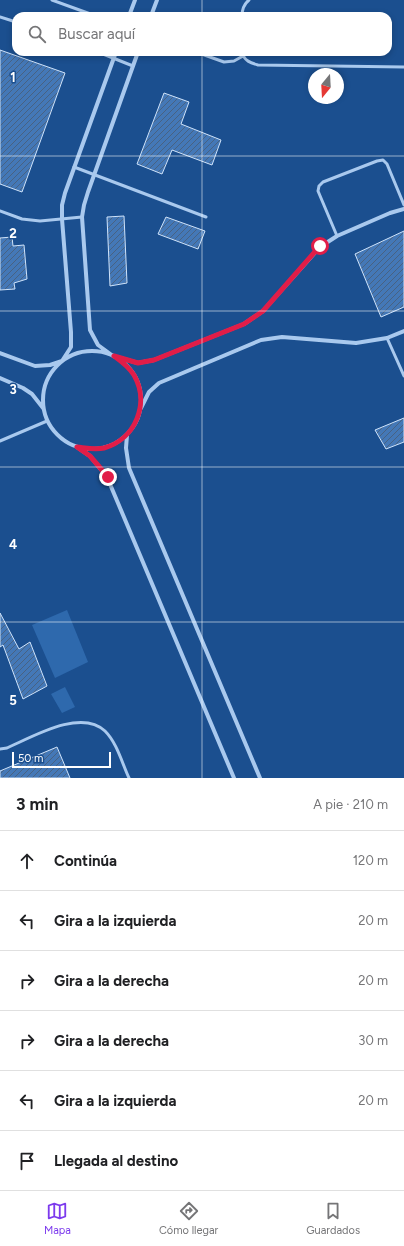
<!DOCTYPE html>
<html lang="es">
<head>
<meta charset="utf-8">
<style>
  body { margin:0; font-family:Figtree,sans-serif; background:#f6f6f6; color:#202124 }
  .compass { position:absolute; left:308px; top:68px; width:36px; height:36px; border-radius:50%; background:#fff; box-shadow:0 2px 6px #0003; rotate:198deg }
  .scale { position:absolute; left:12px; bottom:10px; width:99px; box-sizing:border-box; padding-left:4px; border:2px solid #fff; border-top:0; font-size:11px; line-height:14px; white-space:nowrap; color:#fff; -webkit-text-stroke:3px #1b4f8f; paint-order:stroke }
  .stop { position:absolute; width:12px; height:12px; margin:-9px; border:3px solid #e11d48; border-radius:50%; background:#fff }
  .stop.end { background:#e11d48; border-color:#fff; box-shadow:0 1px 4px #0008 }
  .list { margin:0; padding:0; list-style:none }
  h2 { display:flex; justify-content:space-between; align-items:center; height:52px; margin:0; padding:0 16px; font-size:17px }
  h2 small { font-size:13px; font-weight:400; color:#757577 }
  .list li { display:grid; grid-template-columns:26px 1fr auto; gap:12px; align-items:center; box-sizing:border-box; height:60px; padding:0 16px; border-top:1px solid #e0e0e0 }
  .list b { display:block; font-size:15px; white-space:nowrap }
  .list em { font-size:13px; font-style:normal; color:#757577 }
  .icon { flex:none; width:22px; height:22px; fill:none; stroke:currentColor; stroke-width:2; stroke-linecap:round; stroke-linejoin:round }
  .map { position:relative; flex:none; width:404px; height:778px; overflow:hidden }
  .search { position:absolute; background:#fff; box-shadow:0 2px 6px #0003; left:12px; right:12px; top:12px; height:44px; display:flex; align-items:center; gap:10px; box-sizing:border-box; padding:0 14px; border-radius:12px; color:#757577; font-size:15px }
  .sheet { height:412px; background:#fff }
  nav { display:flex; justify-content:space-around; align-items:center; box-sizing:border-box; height:56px; border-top:1px solid #e0e0e0; background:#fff; font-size:11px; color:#757577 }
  nav a { display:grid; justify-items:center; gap:2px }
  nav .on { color:#7c3aed }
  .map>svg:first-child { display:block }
  .pitch { fill:#2e69ad }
  .building { fill:url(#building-hatch); stroke:#cfe3fa }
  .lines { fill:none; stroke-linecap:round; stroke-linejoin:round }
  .service { stroke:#a9c9ee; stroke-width:3 }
  .minor { stroke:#a9c9ee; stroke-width:4 }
  .route { stroke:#e11d48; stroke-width:5 }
  .grid { fill:none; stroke:#fff; stroke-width:1; stroke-opacity:0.55 }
  .grid-label { font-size:13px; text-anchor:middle; font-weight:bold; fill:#fff; stroke:#1b4f8f; stroke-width:3; stroke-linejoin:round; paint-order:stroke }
</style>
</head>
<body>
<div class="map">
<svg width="404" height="778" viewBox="0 0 404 778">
  <defs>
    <pattern id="building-hatch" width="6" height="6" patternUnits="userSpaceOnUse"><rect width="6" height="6" fill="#4478b7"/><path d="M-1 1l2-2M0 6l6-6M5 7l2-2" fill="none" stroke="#486282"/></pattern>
  </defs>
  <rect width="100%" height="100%" fill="#1b4f8f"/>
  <path class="pitch" d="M67 610 88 662 55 678 32 625Z
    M65 687 75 707 62 713 51 694Z"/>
  <path class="building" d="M0 50 65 73 22 192 0 184Z
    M164 93 189 102 181 124 221 140 212 165 172 150 162 174 137 164Z
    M124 216 127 283 110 286 107 217Z
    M166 217 205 231 198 249 158 234Z
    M404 231V307L381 317 355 254Z
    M12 237 13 246 24 245 27 279 14 283 15 289 0 290V238Z
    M404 418V442L386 449 375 430Z
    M0 613 19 649 30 642 47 686 23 699 3 645 0 647Z
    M57 747 70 778H0V771Z"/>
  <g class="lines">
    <path class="service" d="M52 0 96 16
      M242 16C242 10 244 4 249 0
      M0 17 16 22
      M98 52 133 66
      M196 52 224 62 234 61 243 56
      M242 52C244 61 251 63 258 65L404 67
      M74 167 206 217
      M0 211 22 219 40 221 82 217
      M337 236 318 191 319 186 323 182 377 161 383 160 387 164 404 205
      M387 338 404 376
      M0 441 47 421
      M0 749 7 748C32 737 81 708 105 731 117 743 122 763 129 778"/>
    <path class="minor" d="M129 16 135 0
      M151 16 157 0
      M138 52 88 192 84 205 82 217 90 330 98 345 113 356 138 363 154 360 244 324 263 311 320 247 337 236 390 213 404 209
      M43 400a49 49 0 1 1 98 0a49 49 0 1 1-98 0Z
      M0 353 35 366 50 365 62 361 71 347V332L62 219V205L65 193 116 52
      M0 378 23 388 32 394 43 408
      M141 408 149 392 159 383 261 340 282 337 356 343 387 338 404 331
      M127 435 126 448 129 468 260 778
      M77 447 90 456 107 477 234 778"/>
  </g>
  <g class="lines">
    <path class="route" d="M108 477 90 456 77 447C86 448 95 450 104 448 136 439 150 403 134 375 129 367 121 361 114 356L138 363 154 360 244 324 263 311 320 246"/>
  </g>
  <path class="grid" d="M202 0V16M202 52V778M0 156H404M0 311H404M0 467H404M0 622H404"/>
  <g class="grid-label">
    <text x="13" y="82">1</text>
    <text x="13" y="238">2</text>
    <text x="13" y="394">3</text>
    <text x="13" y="549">4</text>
    <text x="13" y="705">5</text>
  </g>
</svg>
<svg class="compass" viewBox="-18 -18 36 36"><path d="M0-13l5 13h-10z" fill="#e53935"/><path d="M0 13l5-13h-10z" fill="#757577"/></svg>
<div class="scale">50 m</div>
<div class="stop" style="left:320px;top:246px"></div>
<div class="stop end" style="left:108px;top:477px"></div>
<div class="search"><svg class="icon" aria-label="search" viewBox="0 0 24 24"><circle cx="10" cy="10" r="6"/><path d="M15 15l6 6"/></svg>Buscar aquí</div>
</div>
<section class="sheet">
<h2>3 min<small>A pie · 210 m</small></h2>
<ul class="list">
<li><svg class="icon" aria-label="ahead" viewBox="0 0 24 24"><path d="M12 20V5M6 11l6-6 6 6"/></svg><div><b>Continúa</b></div><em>120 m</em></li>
<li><svg class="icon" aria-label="left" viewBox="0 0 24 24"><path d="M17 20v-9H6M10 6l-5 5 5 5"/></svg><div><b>Gira a la izquierda</b></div><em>20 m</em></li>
<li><svg class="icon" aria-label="right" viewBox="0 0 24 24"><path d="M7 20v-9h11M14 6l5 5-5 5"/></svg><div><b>Gira a la derecha</b></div><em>20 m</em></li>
<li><svg class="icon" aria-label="right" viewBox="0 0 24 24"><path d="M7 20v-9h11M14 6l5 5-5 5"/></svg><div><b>Gira a la derecha</b></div><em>30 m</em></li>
<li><svg class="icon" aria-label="left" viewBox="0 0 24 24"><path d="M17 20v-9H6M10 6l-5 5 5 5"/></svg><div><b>Gira a la izquierda</b></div><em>20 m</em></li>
<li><svg class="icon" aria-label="arrive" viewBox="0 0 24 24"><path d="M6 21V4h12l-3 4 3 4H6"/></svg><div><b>Llegada al destino</b></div></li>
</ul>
</section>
<nav>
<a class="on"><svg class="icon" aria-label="map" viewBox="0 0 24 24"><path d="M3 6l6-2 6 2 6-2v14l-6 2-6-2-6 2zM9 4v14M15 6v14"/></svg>Mapa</a>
<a><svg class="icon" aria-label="directions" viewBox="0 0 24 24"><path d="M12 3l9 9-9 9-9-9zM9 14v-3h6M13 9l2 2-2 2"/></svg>Cómo llegar</a>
<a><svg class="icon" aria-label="saved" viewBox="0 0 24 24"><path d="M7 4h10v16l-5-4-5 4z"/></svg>Guardados</a>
</nav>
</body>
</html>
